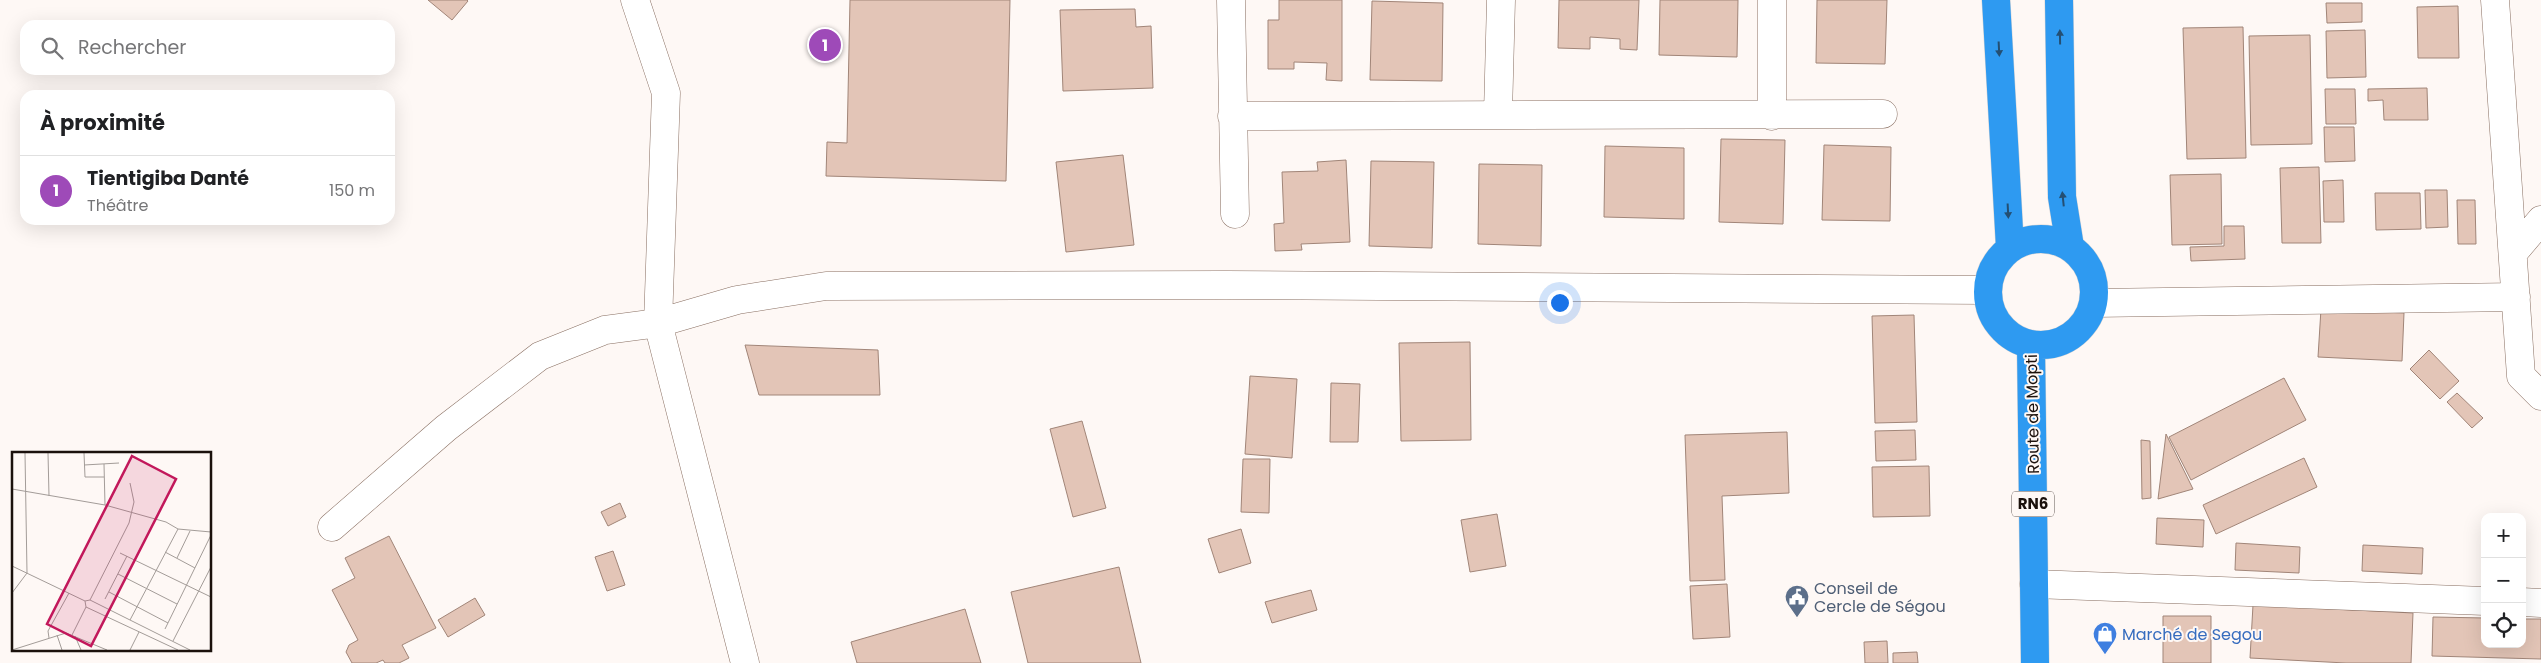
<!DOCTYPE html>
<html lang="fr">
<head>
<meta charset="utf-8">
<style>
  body { margin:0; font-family:Poppins,sans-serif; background:#f2f2f2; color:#202124 }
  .controls { position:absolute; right:15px; bottom:15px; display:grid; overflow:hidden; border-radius:10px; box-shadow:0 5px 20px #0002 }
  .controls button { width:45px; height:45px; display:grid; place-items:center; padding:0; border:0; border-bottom:1px solid #e0e0e0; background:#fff; color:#202124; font:25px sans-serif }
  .you { position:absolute; left:1559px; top:302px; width:18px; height:18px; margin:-12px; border:4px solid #fff; border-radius:50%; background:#1a73e8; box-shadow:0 0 0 8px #1a73e833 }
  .badge { display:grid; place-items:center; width:32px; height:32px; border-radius:50%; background:#9e4ab8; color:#fff; font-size:16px; font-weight:700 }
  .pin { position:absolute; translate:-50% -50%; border:2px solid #fff; box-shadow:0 1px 5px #0006 }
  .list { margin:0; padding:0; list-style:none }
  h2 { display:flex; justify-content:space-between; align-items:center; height:65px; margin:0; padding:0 20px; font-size:21px }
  h2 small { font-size:16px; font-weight:400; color:#757577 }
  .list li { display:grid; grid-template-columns:32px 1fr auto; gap:15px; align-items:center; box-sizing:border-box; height:70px; padding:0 20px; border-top:1px solid #e0e0e0 }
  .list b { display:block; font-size:19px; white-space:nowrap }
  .list p { margin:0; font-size:16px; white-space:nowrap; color:#757577 }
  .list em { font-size:16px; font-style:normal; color:#757577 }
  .icon { flex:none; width:28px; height:28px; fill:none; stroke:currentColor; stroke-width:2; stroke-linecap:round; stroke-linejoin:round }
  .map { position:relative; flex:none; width:2541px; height:663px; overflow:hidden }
  .search { position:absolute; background:#fff; box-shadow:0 5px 20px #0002; left:20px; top:20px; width:375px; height:55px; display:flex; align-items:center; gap:12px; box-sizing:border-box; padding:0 18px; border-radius:15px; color:#757577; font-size:19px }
  .panel { position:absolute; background:#fff; box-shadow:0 5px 20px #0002; left:20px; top:90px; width:375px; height:135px; border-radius:15px }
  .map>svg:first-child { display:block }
  .building { fill:#e3c5b7; stroke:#a18578 }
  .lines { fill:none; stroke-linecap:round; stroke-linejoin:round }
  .minor-casing { stroke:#896f62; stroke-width:29 }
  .highway-casing { stroke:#d6d4d3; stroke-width:29 }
  .minor { stroke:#fff; stroke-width:28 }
  .highway { stroke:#2e9af1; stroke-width:28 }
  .oneway { fill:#244f73 }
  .labels { text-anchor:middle; stroke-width:4; stroke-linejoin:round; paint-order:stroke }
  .shield { fill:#fef8f5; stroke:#5f5652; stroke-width:1 }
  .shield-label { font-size:15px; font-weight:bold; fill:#1b110c }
  .street-label { font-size:16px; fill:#1b110c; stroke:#fef8f5 }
  .service-label { font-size:16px; fill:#4e5e75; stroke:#fef8f5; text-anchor:start }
  .shop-label { font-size:16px; fill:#366cbe; stroke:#fef8f5; text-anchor:start }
  .inset-road { fill:none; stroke:#a39c98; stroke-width:1 }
  .view { fill:#c2185b; fill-opacity:0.15; stroke:#c2185b; stroke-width:2.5 }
  .inset-edge { fill:none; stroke:#1b110c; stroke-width:2.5 }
</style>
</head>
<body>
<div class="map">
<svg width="2541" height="663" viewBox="0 0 2541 663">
  <rect width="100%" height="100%" fill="#fef8f5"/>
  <path class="building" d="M428 0H467L468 1 452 20Z
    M850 0H1010L1006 181 826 176 827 142 847 143Z
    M1279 0H1342V81L1326 80 1327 63 1294 62V69H1268V20H1279Z
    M1559 0H1639L1637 50 1620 49V39L1590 37V49L1558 48Z
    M1660 0H1738L1737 57 1659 55Z
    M1817 0H1887L1885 64 1816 63Z
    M1372 1 1443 3 1442 81 1370 80Z
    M2326 3H2362V22L2327 23Z
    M2458 6 2459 58H2418L2417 7Z
    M1135 9 1136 27 1151 26 1153 88 1063 91 1060 10Z
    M2243 27 2246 158 2187 159 2183 28Z
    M2365 30 2366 77 2327 78 2326 31Z
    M2310 35 2312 144 2251 145 2249 36Z
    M2427 88 2428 120H2384L2383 100 2368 101V89Z
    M2325 89H2355L2356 124H2326Z
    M2324 127H2354L2355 161 2325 162Z
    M1721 139 1785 140 1783 224 1719 222Z
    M1824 145 1891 147 1890 221 1822 220Z
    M1605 146 1684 148V219L1604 217Z
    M1123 155 1134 245 1066 252 1056 162Z
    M1346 160 1350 242 1301 244 1302 250 1275 251 1274 224 1284 223 1282 172 1318 171 1317 162Z
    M1371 161 1434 162 1432 248 1369 246Z
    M1479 164 1542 165 1541 246 1478 244Z
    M2319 167 2321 243H2282L2280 168Z
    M2221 174 2222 244 2172 245 2170 175Z
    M2343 180 2344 222H2324L2323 181Z
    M2425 190H2447L2448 227 2426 228Z
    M2375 193H2420L2421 229 2376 230Z
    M2457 200H2475L2476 244H2458Z
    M2224 226H2244L2245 259 2191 261 2190 247 2224 246Z
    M2321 309 2404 313 2402 361 2318 357Z
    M1914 315 1917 422 1875 423 1872 316Z
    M1470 342 1471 440 1401 441 1399 343Z
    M745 345 878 350 880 395H759Z
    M2429 350 2459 381 2440 399 2410 369Z
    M1250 376 1297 379 1292 458 1245 454Z
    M2284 378 2306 420 2191 480 2169 437Z
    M1331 383 1360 384 1358 442H1330Z
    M2457 393 2483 418 2472 428 2447 402Z
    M1082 421 1106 508 1073 517 1050 429Z
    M1915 430 1916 460 1876 461 1875 431Z
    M1787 432 1789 493 1722 496 1725 580 1690 581 1685 435Z
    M2166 434 2193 489 2158 499Z
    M2141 440 2150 441 2151 498 2142 499Z
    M2304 458 2317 487 2216 534 2203 505Z
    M1243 459H1270L1269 513 1241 512Z
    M1929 466 1930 516 1873 517 1872 467Z
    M620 503 626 517 608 526 601 512Z
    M1497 514 1506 566 1470 572 1461 520Z
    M2157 518 2204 520 2203 547 2156 544Z
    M1241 529 1251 563 1219 573 1208 539Z
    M389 536 436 628 402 645 409 658 399 663H385L383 660 376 663H352L346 652 349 645 358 640 332 590 355 578 345 558Z
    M2236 543 2300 547 2299 573 2235 570Z
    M2363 545 2423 548 2422 574 2362 571Z
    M613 551 625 585 607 591 595 557Z
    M1119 567 1141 663H1028L1011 592Z
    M1727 584 1730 637 1693 639 1690 586Z
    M1311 590 1317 610 1272 623 1265 602Z
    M475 598 485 615 448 637 438 620Z
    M2253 605 2413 613 2411 663H2346L2250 658Z
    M965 609 981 663H857L851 642Z
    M2163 616H2211V663H2163Z
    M2433 617 2485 618V644H2522V619H2541V659L2432 656Z
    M1887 641 1888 663H1865L1864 642Z
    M1917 652 1918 663H1893V653Z"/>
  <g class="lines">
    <defs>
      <path id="minor" d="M635 0 666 93 658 323 745 663
        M1231 0 1235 214
        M1772 0V116
        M2495 0 2521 376 2541 396
        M1498 114 1501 0
        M1232 116 1883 114
        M2514 252 2541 220
        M2094 303 2516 297
        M332 527 446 428 540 356 605 330 658 323 737 300 826 286 1226 285 1987 290
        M2034 584 2485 601
        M2522 602 2541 603"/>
      <path id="highway" d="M1996 0 2010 248
        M2059 0 2062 197 2070 247
        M1988 292a53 53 0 1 1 106 0a53 53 0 1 1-106 0Z
        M2031 346 2035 663"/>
    </defs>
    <use href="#minor" class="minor-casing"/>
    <use href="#highway" class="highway-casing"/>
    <use href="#minor" class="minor"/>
    <use href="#highway" class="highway"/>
  </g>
  <defs><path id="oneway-solid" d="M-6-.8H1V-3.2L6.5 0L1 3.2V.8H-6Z" transform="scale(1.25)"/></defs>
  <g class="oneway">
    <use href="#oneway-solid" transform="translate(2060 37) rotate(-91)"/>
    <use href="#oneway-solid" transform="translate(1999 49) rotate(87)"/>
    <use href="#oneway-solid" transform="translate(2063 199) rotate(-96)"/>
    <use href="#oneway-solid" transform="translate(2008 211) rotate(87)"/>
  </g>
  <defs>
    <symbol id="civic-pin" viewBox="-11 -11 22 30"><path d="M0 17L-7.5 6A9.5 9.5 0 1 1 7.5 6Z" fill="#5c6f8a" stroke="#fef8f5"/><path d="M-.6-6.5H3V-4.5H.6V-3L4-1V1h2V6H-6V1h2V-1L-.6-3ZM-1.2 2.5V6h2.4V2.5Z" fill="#fff"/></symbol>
    <symbol id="shop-pin" viewBox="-11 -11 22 30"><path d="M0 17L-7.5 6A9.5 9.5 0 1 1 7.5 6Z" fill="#3f7fe0" stroke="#fef8f5"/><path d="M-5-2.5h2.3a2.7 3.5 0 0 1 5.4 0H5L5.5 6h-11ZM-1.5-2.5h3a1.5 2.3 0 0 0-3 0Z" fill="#fff"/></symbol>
  </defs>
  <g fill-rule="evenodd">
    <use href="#civic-pin" x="1783" y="583" width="28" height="38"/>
    <use href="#shop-pin" x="2091" y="620" width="28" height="38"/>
  </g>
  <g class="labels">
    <rect class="shield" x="2012" y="491.5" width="42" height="25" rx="4"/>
    <g class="shield-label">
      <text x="2033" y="509">RN6</text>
    </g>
    <g class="street-label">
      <text transform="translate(2032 414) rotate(-91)" y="6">Route de Mopti</text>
    </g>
    <g class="service-label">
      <text x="1814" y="594">Conseil de<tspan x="1814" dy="18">Cercle de Ségou</tspan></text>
    </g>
    <g class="shop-label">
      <text x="2122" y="640">Marché de Segou</text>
    </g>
  </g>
  <g transform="translate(12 452)">
    <rect width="199" height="199" fill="#fef8f5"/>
    <path class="inset-road" d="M36 1 37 44M72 1 73 25H92M92 12 93 53M72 13 107 11M0 37 93 53 154 70 166 77 199 80M153 100 183 116M108 101 199 145M165 106 178 79M0 114 73 149M106 122 165 152M97 140 156 171M0 141 15 121 13 1M93 147 115 104M78 148 117 71 122 50 118 31M118 168 166 77M153 177 199 83M45 183 50 198M60 183 74 155M63 184 69 198M37 186 36 179 57 141M161 189 199 115M0 198 54 181 95 198M118 198 127 180M166 198 74 155 73 149 78 148 178 198"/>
    <path class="view" d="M120 4 164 27 79 194 35 172Z"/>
    <rect width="199" height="199" class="inset-edge"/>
  </g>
</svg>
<div class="controls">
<button>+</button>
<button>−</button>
<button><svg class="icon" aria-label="locate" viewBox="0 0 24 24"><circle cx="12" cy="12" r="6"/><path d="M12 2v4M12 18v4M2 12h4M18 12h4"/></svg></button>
</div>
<div class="you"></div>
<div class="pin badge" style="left:825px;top:45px">1</div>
<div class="search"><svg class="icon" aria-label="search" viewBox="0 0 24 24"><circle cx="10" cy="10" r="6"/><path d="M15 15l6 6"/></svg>Rechercher</div>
<section class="panel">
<h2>À proximité<small></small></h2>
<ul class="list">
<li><span class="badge">1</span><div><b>Tientigiba Danté</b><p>Théâtre</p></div><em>150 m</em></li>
</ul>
</section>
</div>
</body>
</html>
